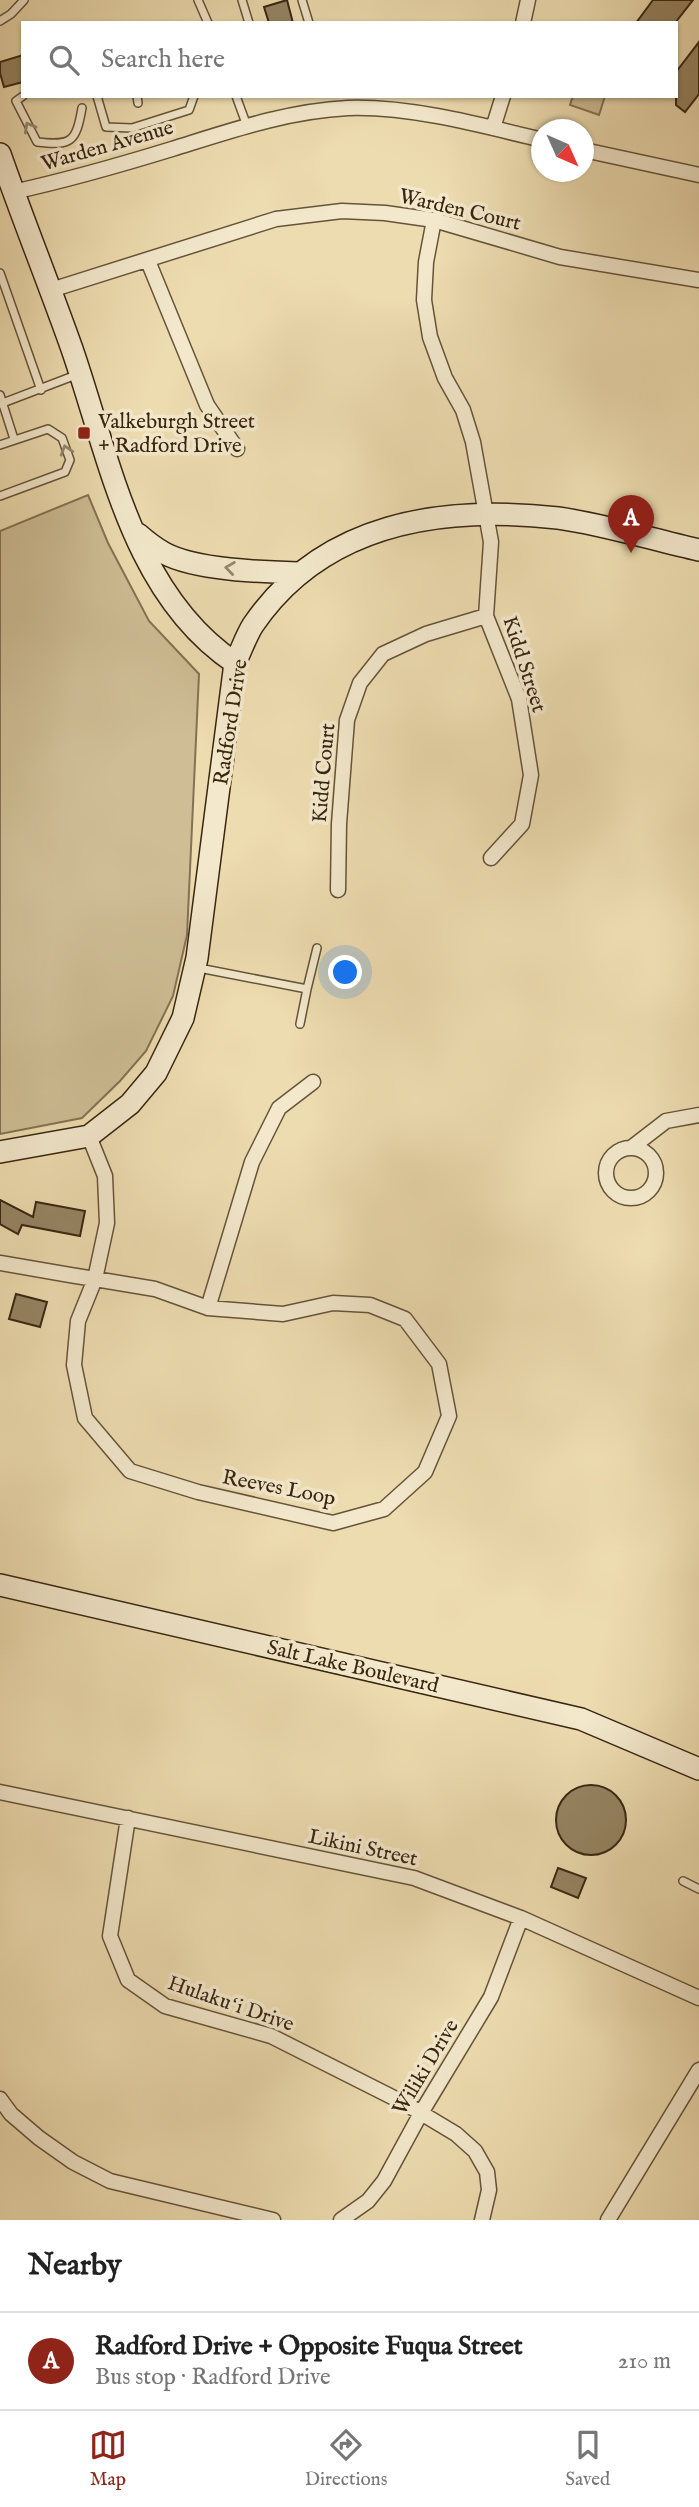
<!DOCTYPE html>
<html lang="en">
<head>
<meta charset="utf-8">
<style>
  body { margin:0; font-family:"IM FELL English",serif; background:#f6f6f6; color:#222 }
  .compass { position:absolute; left:531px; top:119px; width:63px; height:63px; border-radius:50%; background:#fff; box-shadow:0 2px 5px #0004; rotate:135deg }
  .you { position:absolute; left:346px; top:973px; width:24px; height:24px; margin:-18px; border:5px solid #fff; border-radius:50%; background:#1a73e8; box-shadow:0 0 0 10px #1a73e833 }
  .badge { display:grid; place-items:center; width:46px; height:46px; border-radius:50%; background:#8f2418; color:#fff; font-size:23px; font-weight:700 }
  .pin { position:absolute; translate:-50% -58px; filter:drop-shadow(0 2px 4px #0008) }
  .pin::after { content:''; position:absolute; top:37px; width:24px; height:21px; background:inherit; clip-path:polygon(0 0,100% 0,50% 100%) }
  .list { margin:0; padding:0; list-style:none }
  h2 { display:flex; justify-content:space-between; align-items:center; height:91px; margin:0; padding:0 28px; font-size:30px }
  h2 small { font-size:23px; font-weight:400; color:#767676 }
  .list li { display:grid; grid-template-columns:46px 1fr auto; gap:21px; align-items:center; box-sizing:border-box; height:98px; padding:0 28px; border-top:2px solid #e0e0e0 }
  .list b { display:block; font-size:26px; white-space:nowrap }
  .list p { margin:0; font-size:23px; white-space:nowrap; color:#767676 }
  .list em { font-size:23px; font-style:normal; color:#767676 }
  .icon { flex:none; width:38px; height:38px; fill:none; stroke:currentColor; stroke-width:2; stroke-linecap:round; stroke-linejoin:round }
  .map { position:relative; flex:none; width:699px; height:2220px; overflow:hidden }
  .search { position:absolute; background:#fff; box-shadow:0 2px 5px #0004; left:21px; right:21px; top:21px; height:77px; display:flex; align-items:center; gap:18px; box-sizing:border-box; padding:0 24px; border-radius:0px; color:#767676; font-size:26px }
  .sheet { height:189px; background:#fff }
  nav { display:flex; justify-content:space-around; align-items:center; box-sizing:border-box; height:98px; border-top:2px solid #e0e0e0; background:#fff; font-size:19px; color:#767676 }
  nav a { display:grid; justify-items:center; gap:4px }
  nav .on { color:#8f2418 }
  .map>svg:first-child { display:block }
  .green { fill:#cebd95; stroke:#837253; stroke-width:2 }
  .building { fill:#968564; stroke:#382611; stroke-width:2 }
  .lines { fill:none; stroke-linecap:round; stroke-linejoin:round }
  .lane-casing { stroke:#655439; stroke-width:10 }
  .street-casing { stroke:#655439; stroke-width:17 }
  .secondary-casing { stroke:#382611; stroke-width:24 }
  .lane { stroke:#f3e8cc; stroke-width:7 }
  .street { stroke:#f3e8cc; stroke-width:14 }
  .secondary { stroke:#f3e8cc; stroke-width:21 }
  .oneway { stroke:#96876e }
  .poi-dot { fill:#8f2418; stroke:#f3e8cc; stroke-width:2.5 }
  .labels { text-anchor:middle; stroke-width:7; stroke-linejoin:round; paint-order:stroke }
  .street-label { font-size:21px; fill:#382611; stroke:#f3e8cc }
  .poi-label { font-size:21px; fill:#382611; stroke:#f3e8cc; text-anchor:start }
</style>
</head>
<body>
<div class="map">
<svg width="699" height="2220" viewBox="0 0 699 2220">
  <rect width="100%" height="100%" fill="#eddcb0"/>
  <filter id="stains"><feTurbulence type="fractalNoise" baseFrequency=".00286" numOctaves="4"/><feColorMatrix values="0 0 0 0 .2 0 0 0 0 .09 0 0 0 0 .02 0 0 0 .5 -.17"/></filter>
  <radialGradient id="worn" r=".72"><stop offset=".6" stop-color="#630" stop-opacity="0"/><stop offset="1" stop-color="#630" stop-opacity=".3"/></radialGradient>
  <path class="green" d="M573 96H605L599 115 570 105Z
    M88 495 108 543 149 621 199 674 187 935 173 996 146 1051 120 1081 82 1118 0 1134V531Z"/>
  <path class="building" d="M287 0 293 23H269L264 7Z
    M653 0H693L675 23H636Z
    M699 42V94L685 112 676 105V72Z
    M23 55V82L4 87 0 73V62Z
    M0 1200 33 1217 36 1202 85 1211 80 1236 22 1225 18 1234 0 1224Z
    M16 1294 47 1302 40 1327 9 1319Z
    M556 1820a35 35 0 1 1 70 0a35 35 0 1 1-70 0Z
    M558 1868 586 1878 578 1898 551 1887Z"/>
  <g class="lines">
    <defs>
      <path id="lane" d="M198 0 208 23
        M242 0 249 23
        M302 0 309 23
        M0 21 11 14 24 0
        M23 96 16 101 37 142C72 146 76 142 82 108
        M97 96 106 127 132 128 189 110 194 96
        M137 96 138 103
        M236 96 247 126
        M0 273 41 390
        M0 395 14 439
        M0 404 76 375
        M0 445 48 429 62 438 70 460 65 472 0 496
        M199 968 307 989 317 948
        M300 1024 307 989
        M683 1881 699 1889"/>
      <path id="street" d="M523 23 528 0
        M493 128 503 96
        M584 150 699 175
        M13 192C67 180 120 165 172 149 230 131 287 111 348 108 410 106 481 125 542 140
        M434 220 426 262 424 300 430 337 445 378 463 410 473 442 491 542 486 616 519 699 531 775 522 824 491 858
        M148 261 207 405 237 449
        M51 290 276 219 342 211 385 213 434 220 560 257 699 280
        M338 890 339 824 347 720 360 683 383 654 426 634 486 616
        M606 1173a25 25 0 1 1 50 0a25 25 0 1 1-50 0Z
        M631 1148 666 1121 699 1115
        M0 1263 70 1275 95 1279 155 1289 208 1308 283 1314 333 1303 370 1305 405 1319 439 1364 449 1416 425 1472 384 1509 333 1523 198 1492 130 1471 85 1418 74 1365 78 1321 95 1279 107 1223 105 1176 89 1136
        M208 1308 252 1162 279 1108 313 1082
        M0 1792 414 1878 521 1918 699 1998
        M128 1818 110 1936 128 1980 165 2006 271 2036 406 2104 456 2134 475 2151 487 2172 489 2190 482 2220
        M0 2099 11 2114 39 2138 73 2162 110 2181 273 2220
        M341 2220 368 2201 384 2181 421 2113 491 1997 521 1918
        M608 2220 699 2070"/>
      <path id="secondary" d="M0 154C23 220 49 284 72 349 110 459 132 594 235 663
        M138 534C146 541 155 548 164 553 195 570 263 572 298 573
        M0 1152 89 1136 130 1104 156 1073 183 1018 197 958 235 663C241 651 246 636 253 625 323 522 443 505 558 518 603 524 654 540 699 550
        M0 1585 581 1719 699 1769"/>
    </defs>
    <use href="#lane" class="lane-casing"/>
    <use href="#street" class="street-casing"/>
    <use href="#secondary" class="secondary-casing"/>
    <use href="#lane" class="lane"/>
    <use href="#street" class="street"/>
    <use href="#secondary" class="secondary"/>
  </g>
  <defs><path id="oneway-chevron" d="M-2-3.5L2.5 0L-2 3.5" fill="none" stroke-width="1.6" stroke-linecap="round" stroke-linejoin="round" transform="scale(1.75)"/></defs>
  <g class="oneway">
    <use href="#oneway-chevron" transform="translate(29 127) rotate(-119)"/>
    <use href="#oneway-chevron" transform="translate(66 450) rotate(-107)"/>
    <use href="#oneway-chevron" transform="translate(230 568) rotate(-172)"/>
  </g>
  <rect class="poi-dot" x="77" y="426" width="14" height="14" rx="3.5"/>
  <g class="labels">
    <g class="street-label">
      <text transform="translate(107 145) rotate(-16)" y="7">Warden Avenue</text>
      <text transform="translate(460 209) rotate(13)" y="7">Warden Court</text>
      <text transform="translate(525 664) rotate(72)" y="7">Kidd Street</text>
      <text transform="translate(230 722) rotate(-81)" y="7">Radford Drive</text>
      <text transform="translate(323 773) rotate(-85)" y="7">Kidd Court</text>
      <text transform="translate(279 1487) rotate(11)" y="7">Reeves Loop</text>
      <text transform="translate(353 1666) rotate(13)" y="7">Salt Lake Boulevard</text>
      <text transform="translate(363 1847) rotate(12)" y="7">Likini Street</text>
      <text transform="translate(231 2003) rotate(19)" y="7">Hulakuʻi Drive</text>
      <text transform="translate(425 2067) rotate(-59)" y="7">Wiliki Drive</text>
    </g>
    <g class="poi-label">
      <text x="98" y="428">Valkeburgh Street<tspan x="98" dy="24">+ Radford Drive</tspan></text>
    </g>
  </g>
  <rect width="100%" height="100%" filter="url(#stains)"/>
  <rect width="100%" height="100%" fill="url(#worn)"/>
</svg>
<svg class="compass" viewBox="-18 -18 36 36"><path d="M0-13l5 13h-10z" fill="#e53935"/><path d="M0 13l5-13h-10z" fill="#767676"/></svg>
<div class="you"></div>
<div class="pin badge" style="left:631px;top:553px">A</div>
<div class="search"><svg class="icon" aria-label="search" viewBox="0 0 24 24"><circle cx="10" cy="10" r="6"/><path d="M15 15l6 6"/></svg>Search here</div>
</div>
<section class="sheet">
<h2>Nearby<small></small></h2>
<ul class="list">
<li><span class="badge">A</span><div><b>Radford Drive + Opposite Fuqua Street</b><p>Bus stop · Radford Drive</p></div><em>210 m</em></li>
</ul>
</section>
<nav>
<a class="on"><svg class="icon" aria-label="map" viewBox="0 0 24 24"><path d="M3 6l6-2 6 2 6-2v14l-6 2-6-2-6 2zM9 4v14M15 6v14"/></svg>Map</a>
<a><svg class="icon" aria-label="directions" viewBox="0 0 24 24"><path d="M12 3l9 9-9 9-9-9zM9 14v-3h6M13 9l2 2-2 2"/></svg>Directions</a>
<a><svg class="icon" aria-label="saved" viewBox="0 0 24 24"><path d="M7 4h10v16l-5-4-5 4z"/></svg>Saved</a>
</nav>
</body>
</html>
